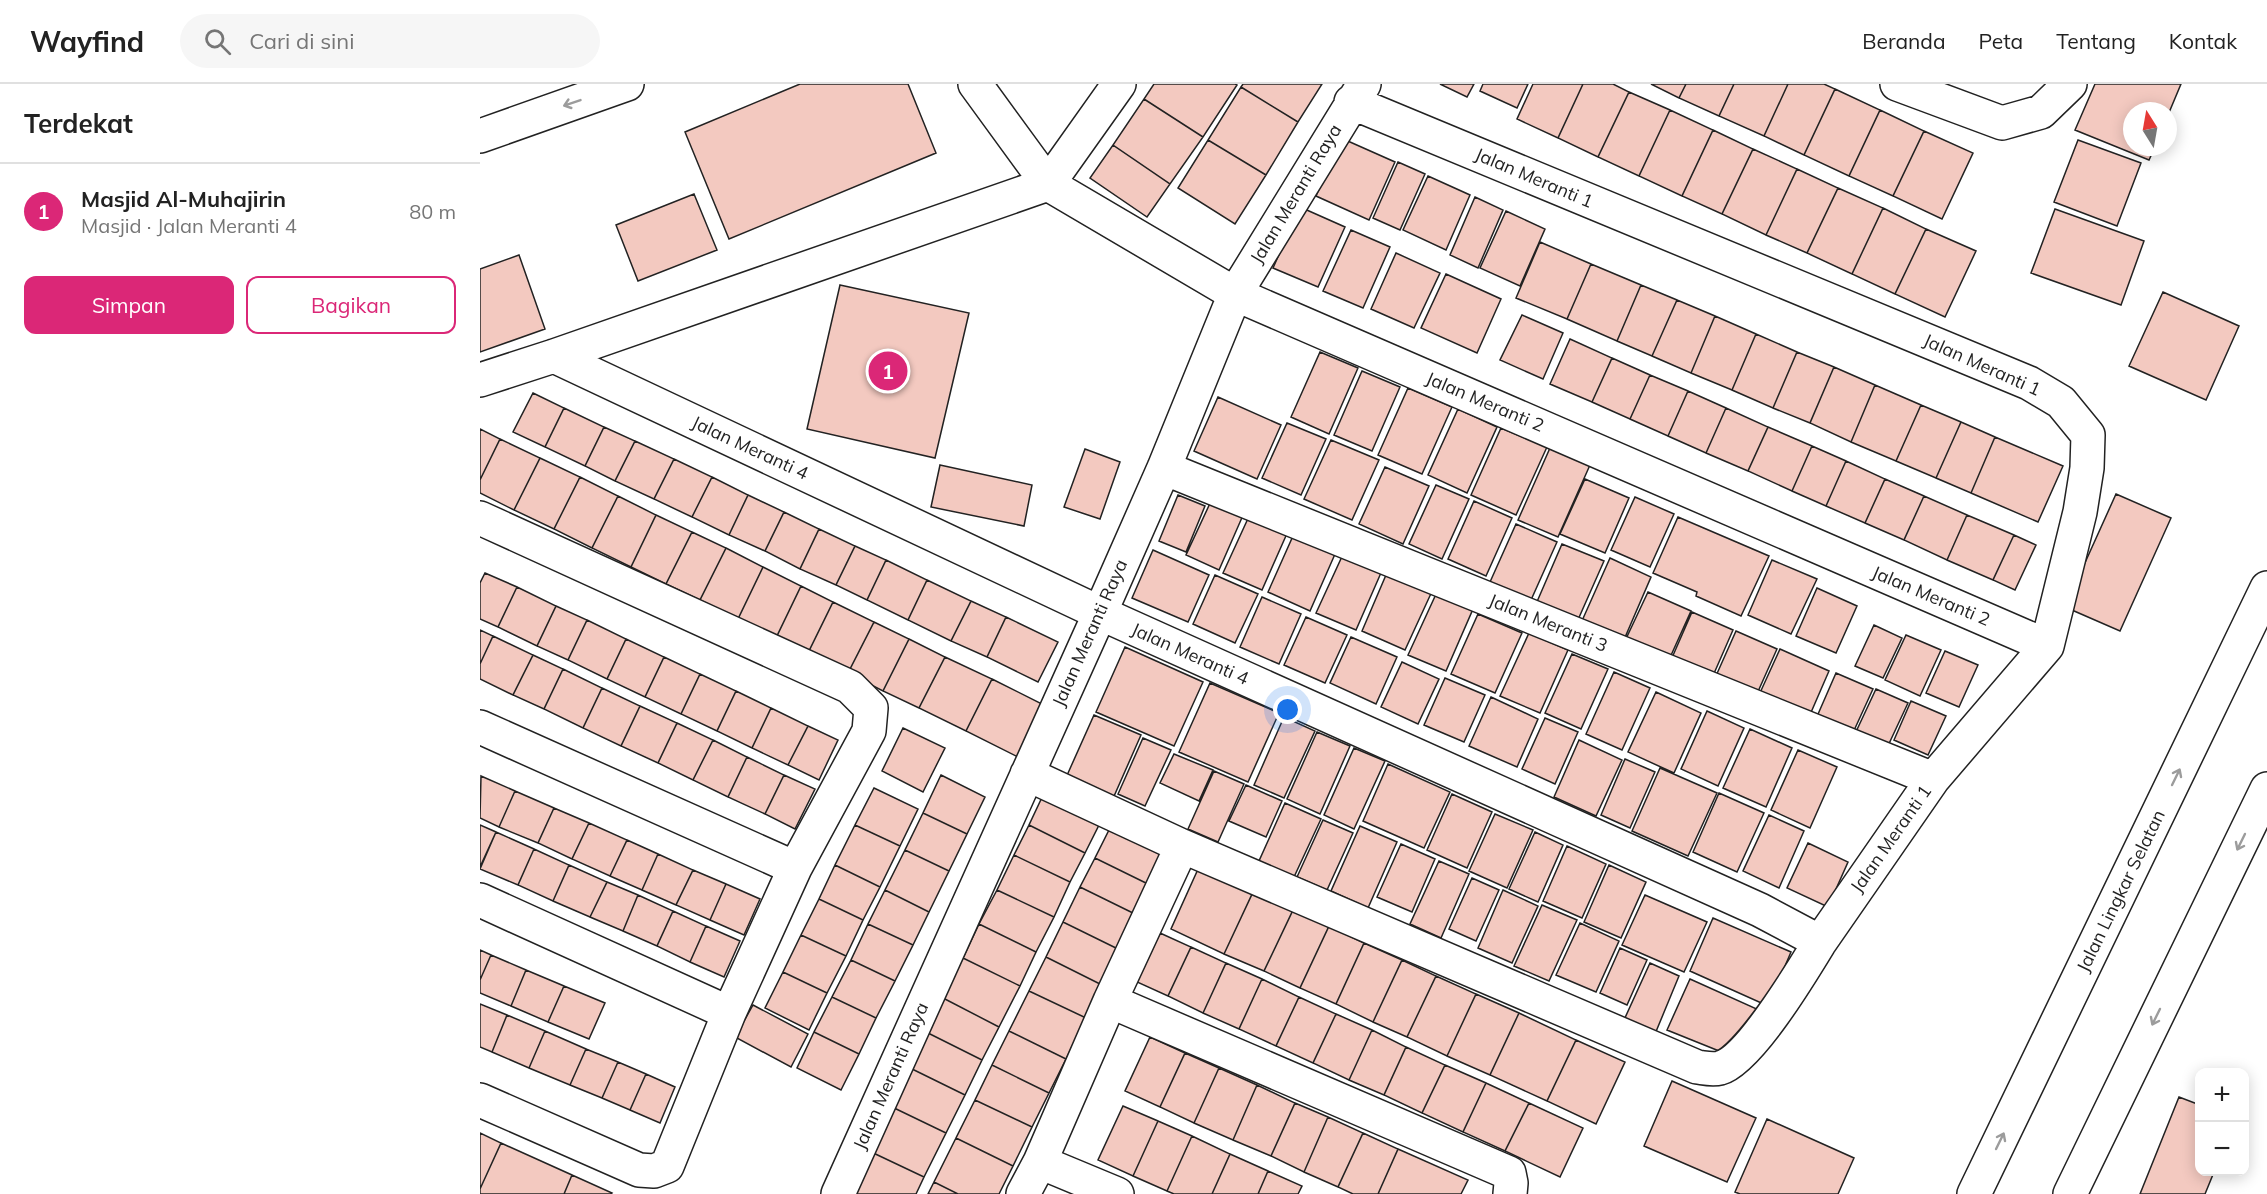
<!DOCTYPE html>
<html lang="id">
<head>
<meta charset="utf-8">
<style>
  body { margin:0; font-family:Mulish,sans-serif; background:#f6f6f6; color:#222 }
  .controls { position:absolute; right:18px; bottom:18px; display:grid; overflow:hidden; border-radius:12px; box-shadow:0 3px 15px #0003 }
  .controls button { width:54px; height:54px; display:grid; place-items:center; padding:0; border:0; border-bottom:2px solid #e0e0e0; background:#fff; color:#222; font:30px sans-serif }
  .compass { position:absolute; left:1643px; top:18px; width:54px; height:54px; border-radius:50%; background:#fff; box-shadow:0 3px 15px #0003; rotate:349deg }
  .you { position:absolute; left:808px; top:626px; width:21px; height:21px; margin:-15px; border:4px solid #fff; border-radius:50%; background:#1a73e8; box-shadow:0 0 0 9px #1a73e833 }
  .badge { display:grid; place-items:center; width:39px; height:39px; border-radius:50%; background:#db2777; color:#fff; font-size:20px; font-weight:700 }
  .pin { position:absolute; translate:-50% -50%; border:3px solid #fff; box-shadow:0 2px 6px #0006 }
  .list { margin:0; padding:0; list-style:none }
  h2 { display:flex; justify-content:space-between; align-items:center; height:78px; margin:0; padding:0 24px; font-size:26px }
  h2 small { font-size:20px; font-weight:400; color:#767676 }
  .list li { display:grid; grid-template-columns:39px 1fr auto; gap:18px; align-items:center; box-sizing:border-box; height:96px; padding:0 24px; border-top:2px solid #e0e0e0 }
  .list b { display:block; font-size:22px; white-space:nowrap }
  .list p { margin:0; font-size:20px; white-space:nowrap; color:#767676 }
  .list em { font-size:20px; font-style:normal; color:#767676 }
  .actions { display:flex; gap:12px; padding:18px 24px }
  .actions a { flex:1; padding:14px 0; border:2px solid #db2777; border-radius:12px; text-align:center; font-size:21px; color:#db2777 }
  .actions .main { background:#db2777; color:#fff }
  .icon { flex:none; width:33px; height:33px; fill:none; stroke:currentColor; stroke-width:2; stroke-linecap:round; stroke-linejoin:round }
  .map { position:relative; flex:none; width:1787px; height:1110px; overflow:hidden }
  header { display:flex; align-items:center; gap:36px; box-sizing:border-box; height:84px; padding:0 30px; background:#fff; border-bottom:2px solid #e0e0e0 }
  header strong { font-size:28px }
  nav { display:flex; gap:33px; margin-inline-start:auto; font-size:21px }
  .search { width:420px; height:54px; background:#f6f6f6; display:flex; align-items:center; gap:15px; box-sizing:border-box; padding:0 21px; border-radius:33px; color:#767676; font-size:22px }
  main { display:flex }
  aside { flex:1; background:#fff }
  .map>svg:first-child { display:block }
  .building { fill:#f3c9c0; stroke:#222; stroke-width:1.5 }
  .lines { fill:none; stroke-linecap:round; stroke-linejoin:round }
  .minor-casing { stroke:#222; stroke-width:36 }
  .tertiary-casing { stroke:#222; stroke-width:36 }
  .trunk-casing { stroke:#222; stroke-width:36 }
  .minor { stroke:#fff; stroke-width:33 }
  .tertiary { stroke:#fff; stroke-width:33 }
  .trunk { stroke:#fff; stroke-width:33 }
  .oneway { stroke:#9c9c9c }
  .labels { text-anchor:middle; stroke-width:4.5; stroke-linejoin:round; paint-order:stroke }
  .street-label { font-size:18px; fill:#222; stroke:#fff }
</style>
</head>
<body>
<header>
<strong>Wayfind</strong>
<div class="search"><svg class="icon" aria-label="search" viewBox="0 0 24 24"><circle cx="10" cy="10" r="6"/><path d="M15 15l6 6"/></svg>Cari di sini</div>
<nav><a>Beranda</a><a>Peta</a><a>Tentang</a><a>Kontak</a></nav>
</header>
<main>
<aside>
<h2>Terdekat<small></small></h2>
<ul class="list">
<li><span class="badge">1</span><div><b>Masjid Al-Muhajirin</b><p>Masjid · Jalan Meranti 4</p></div><em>80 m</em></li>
</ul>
<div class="actions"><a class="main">Simpan</a><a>Bagikan</a></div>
</aside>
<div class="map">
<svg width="1787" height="1110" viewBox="0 0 1787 1110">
  <rect width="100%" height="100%" fill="#fff"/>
  <path class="building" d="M320 0H428L456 69 249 155 205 48Z
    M674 0H755L757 1 723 53 664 15Z
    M763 0H842L818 38 761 3Z
    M960 0H994L987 13Z
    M1003 0H1048L1037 24 1000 7Z
    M1053 0H1103L1078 54 1037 35Z
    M1103 0H1133L1149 8 1118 73 1078 54Z
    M1171 0H1206L1199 14Z
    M1206 0H1254L1239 32 1199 14Z
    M1254 0H1308L1284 52 1239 32Z
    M1308 0H1344L1355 5 1324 71 1284 52Z
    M1615 0H1701L1688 31V27H1652V63H1675L1669 76 1595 46Z
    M761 3 818 38 786 91 728 56Z
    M1355 5 1400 26 1369 92 1324 71Z
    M1149 8 1190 26 1159 92 1118 73Z
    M664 15 723 53 690 100 633 61Z
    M1190 26 1233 46 1202 112 1159 92Z
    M1400 26 1444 47 1413 112 1369 92Z
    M1233 46 1273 65 1242 130 1202 112Z
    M1444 47 1493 69 1462 135 1413 112Z
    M861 54 915 78 889 136 836 112Z
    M728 56 786 91 755 140 698 104Z
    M1598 56 1661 79 1637 142 1574 118Z
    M633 61 690 100 667 133 610 94Z
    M1273 65 1317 85 1286 151 1242 130Z
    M918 78 945 90 920 146 893 134Z
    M1317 85 1358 104 1327 169 1286 151Z
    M948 92 990 111 966 166 923 146Z
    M1358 104 1403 124 1372 190 1327 169Z
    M214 110 237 166 158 197 136 141Z
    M995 113 1023 126 998 184 970 171Z
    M820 123 865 143 838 203 793 184Z
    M1403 124 1446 145 1415 210 1372 190Z
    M1575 125 1664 157 1641 221 1551 189Z
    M1026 127 1065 145 1040 202 1000 184Z
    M1446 145 1496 167 1465 233 1415 210Z
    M871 146 910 163 883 224 843 207Z
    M1060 158 1111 180 1087 235 1036 214Z
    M916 169 960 189 934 244 891 225Z
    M39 171 65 245 0 268V185Z
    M1111 180 1161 201 1137 257 1087 235Z
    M966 190 1021 215 997 269 941 244Z
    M360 201 489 229 455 374 327 345Z
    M1161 201 1197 216 1172 272 1137 257Z
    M1683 208 1759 242 1726 316 1649 282Z
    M1197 216 1235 232 1211 289 1172 272Z
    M1042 231 1083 249 1063 295 1020 276Z
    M1235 232 1276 250 1252 306 1211 289Z
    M1276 250 1317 268 1293 324 1252 306Z
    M1090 255 1132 274 1112 318 1070 300Z
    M840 268 878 284 849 350 811 333Z
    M1317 268 1354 283 1330 339 1293 324Z
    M1132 274 1170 291 1150 335 1112 318Z
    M1354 283 1395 301 1371 358 1330 339Z
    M882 287 920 303 892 367 854 351Z
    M1170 291 1208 307 1188 352 1150 335Z
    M1395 301 1441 321 1416 377 1371 358Z
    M928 304 972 323 942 390 898 371Z
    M1208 307 1246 324 1226 369 1188 352Z
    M53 309 84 324 65 363 33 348Z
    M738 313 801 341 777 395 714 367Z
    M1441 321 1481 338 1456 394 1416 377Z
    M84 324 124 343 105 382 65 363Z
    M1246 324 1288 343 1268 387 1226 369Z
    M978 325 1017 343 987 409 948 391Z
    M1481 338 1515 353 1491 409 1456 394Z
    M807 339 846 355 821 411 782 394Z
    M124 343 155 357 135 397 105 382Z
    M1288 343 1332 362 1312 407 1268 387Z
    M1021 344 1067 363 1036 431 991 411Z
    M0 345 20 355 0 396Z
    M1515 353 1583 382 1558 438 1491 409Z
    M20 355 60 374 34 426 0 409V396Z
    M851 356 899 376 872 436 824 415Z
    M155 357 194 375 174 415 135 397Z
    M1332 362 1366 377 1346 422 1312 407Z
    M1070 364 1110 381 1078 453 1038 436Z
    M605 365 640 378 620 435 584 423Z
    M60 374 100 393 74 445 34 426Z
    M194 375 232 393 212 433 174 415Z
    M1366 377 1405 395 1385 439 1346 422Z
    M460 381 552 401 544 442 451 423Z
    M905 383 949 402 923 460 879 440Z
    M100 393 138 412 112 464 74 445Z
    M232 393 268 411 249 451 212 433Z
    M1105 395 1149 414 1125 469 1080 450Z
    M1405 395 1444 412 1424 456 1385 439Z
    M956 401 989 415 962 475 929 460Z
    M1636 410 1691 434 1640 547 1585 523Z
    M268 411 304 428 285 467 249 451Z
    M698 411 725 422 706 468 679 457Z
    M138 412 176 431 151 483 112 464Z
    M1444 412 1487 431 1467 476 1424 456Z
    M1155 413 1194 430 1170 483 1131 466Z
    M732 415 764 429 739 486 706 471Z
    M994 417 1032 434 1006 492 968 475Z
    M304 428 339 445 320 485 285 467Z
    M771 428 809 445 782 506 743 489Z
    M176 431 212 448 186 500 151 483Z
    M1487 431 1534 451 1513 496 1467 476Z
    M1198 433 1289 472 1261 532 1216 512 1217 508 1173 489Z
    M1036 440 1077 458 1051 516 1010 498Z
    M817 443 859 461 830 527 788 508Z
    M339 445 375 462 356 501 320 485Z
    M212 448 246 464 220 516 186 500Z
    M1534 451 1556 461 1535 506 1513 496Z
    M1082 460 1124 477 1097 538 1056 520Z
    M375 462 406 476 387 516 356 501Z
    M246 464 283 483 258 535 220 516Z
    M673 466 729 491 708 538 652 514Z
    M865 466 904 482 876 546 836 529Z
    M1130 474 1171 493 1143 558 1101 539Z
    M406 476 447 496 428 536 387 516Z
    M1292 476 1337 495 1311 550 1268 531Z
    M283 483 321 502 296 554 258 535Z
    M909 484 954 503 925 566 882 547Z
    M5 489 37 503 18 543 0 535V499Z
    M735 491 778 510 755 559 713 540Z
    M447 496 491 517 471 557 428 536Z
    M321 502 353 518 328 569 296 554Z
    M37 503 76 522 57 562 18 543Z
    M1337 504 1377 522 1356 569 1316 552Z
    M957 508 993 525 966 587 928 571Z
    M1168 508 1211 527 1188 578 1144 559Z
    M782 513 821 530 799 580 760 563Z
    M491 517 526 533 507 573 471 557Z
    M353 518 394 538 368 589 328 569Z
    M76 522 107 536 88 576 57 562Z
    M1212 528 1253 546 1232 594 1191 576Z
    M998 530 1042 549 1015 609 971 590Z
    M526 533 578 558 558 598 507 573Z
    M826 533 867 551 845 599 804 581Z
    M107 536 146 555 127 595 88 576Z
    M394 538 429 555 403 607 368 589Z
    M1394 541 1422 554 1403 594 1375 582Z
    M0 546 13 552 0 580Z
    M1256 547 1297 565 1276 612 1235 594Z
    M1049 549 1088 566 1060 629 1020 612Z
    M1426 551 1461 566 1440 612 1405 596Z
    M13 552 53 571 33 611 0 595V580Z
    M871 553 917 573 896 620 850 599Z
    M146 555 184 573 165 613 127 595Z
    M429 555 465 573 439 624 403 607Z
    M645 563 723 598 694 662 616 628Z
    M1300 565 1349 587 1329 633 1279 611Z
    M1465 567 1498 581 1479 623 1446 609Z
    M1092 570 1128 585 1101 645 1065 629Z
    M53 571 83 585 64 625 33 611Z
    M184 573 220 590 201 630 165 613Z
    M465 573 512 595 486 647 439 624Z
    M922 578 959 595 938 640 901 623Z
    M83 585 122 604 103 644 64 625Z
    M1134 588 1170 604 1142 666 1106 650Z
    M1356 589 1393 605 1371 653 1335 637Z
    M220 590 256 607 237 647 201 630Z
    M965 594 1005 611 984 658 944 641Z
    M512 595 564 621 538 673 486 647Z
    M730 599 799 629 768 698 699 668Z
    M122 604 160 622 141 662 103 644Z
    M1396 605 1428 619 1406 666 1374 652Z
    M256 607 291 624 272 664 237 647Z
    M1176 608 1221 629 1194 689 1148 668Z
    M1011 613 1058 635 1037 683 989 662Z
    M1431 617 1466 632 1448 671 1414 656Z
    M160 622 197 639 178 679 141 662Z
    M291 624 328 642 308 681 272 664Z
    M1227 627 1264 644 1238 702 1201 685Z
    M614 631 661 651 631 719 584 698Z
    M804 633 835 647 804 714 774 701Z
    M1065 634 1098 648 1075 700 1042 685Z
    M197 639 233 656 213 696 178 679Z
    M328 642 358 656 339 696 308 681Z
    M423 644 465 664 443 708 402 687Z
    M1270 645 1312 664 1286 723 1243 704Z
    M837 648 870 662 840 730 807 715Z
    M663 654 691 666 665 722 638 710Z
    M233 656 267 673 248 713 213 696Z
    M1099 656 1142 676 1116 732 1074 713Z
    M874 664 905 677 874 745 844 731Z
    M1318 666 1357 683 1330 744 1291 726Z
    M694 670 733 686 719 717 680 699Z
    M267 673 304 691 285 730 248 713Z
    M1145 675 1175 688 1150 744 1121 731Z
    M908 680 970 708 944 764 883 737Z
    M1180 684 1237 709 1208 772 1152 747Z
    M734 687 764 700 738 758 708 745Z
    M304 691 335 705 315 745 285 730Z
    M461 691 505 713 487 750 443 729Z
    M1 692 35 707 19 743 0 734Z
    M766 701 802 717 786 753 749 737Z
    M394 704 438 725 420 762 375 741Z
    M35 707 74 724 58 759 19 743Z
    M565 707 622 735 605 769 549 741Z
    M1239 709 1284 729 1257 788 1213 768Z
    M972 710 1012 728 987 784 947 766Z
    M805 719 841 735 814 793 779 777Z
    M74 724 109 739 92 775 58 759Z
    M443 729 487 750 469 787 425 766Z
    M1015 730 1053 746 1027 804 989 787Z
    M1289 731 1324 747 1299 804 1263 787Z
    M843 736 873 749 847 806 817 793Z
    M109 739 147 756 130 792 92 775Z
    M632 740 688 768 672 802 615 774Z
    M0 741 16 748 0 783Z
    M375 741 420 762 400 803 355 781Z
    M549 741 605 769 590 798 534 771Z
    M880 742 917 758 888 824 851 807Z
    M16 748 54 765 38 801 0 785Z
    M1055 748 1083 761 1058 818 1029 805Z
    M147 756 178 770 162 806 130 792Z
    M1328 759 1368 778 1348 823 1307 804Z
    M921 760 955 775 932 828 897 813Z
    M1087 762 1126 780 1102 834 1063 817Z
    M54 765 89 781 73 817 38 801Z
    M425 766 469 787 449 828 405 806Z
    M178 770 213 786 196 821 162 806Z
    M534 771 590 798 574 833 517 806Z
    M615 774 672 802 657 831 600 803Z
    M959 777 989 790 961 854 930 840Z
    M89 781 127 798 110 833 73 817Z
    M355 781 400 803 383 836 339 815Z
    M1129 781 1166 798 1141 854 1104 838Z
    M719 783 773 808 744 870 691 845Z
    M213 786 246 800 230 836 196 821Z
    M992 794 1019 806 996 857 969 845Z
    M127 798 158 811 143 847 110 833Z
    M246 800 280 815 264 851 230 836Z
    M600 803 657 831 640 866 583 838Z
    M405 806 449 828 433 861 388 840Z
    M517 806 574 833 556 868 499 840Z
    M1023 806 1058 822 1032 879 998 864Z
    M773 808 813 826 784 887 744 870Z
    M158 811 193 827 177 862 143 847Z
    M1165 811 1227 838 1204 888 1142 861Z
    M339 815 383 836 366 872 321 851Z
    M1062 821 1097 836 1069 897 1034 882Z
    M813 826 849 842 820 904 784 887Z
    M193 827 226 842 210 878 177 862Z
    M1233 834 1311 868 1288 922 1210 887Z
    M583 838 640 866 622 901 566 873Z
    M1100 839 1139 857 1116 908 1076 891Z
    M388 840 433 861 415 897 371 876Z
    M499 840 556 868 540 902 483 874Z
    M226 842 260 857 244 893 210 878Z
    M849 842 884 859 856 920 820 904Z
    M680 849 711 863 688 912 657 898Z
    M321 851 366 872 347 909 303 888Z
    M884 859 922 876 893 938 856 920Z
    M711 863 746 879 723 929 688 912Z
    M1140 864 1167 876 1147 921 1120 909Z
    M0 866 11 871 0 896Z
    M11 871 46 886 31 922 0 909V896Z
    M566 873 622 901 606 934 549 907Z
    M483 874 540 902 519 943 463 914Z
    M371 876 415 897 396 934 352 913Z
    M922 876 956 892 927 953 893 938Z
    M746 879 782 895 759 945 723 929Z
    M1170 879 1199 892 1175 950 1144 936Z
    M46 886 84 902 68 938 31 922Z
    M303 888 347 909 329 946 285 924Z
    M956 892 996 910 967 972 927 953Z
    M782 895 819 913 796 962 759 945Z
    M1210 895 1279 926 1254 973 1187 946Z
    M84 902 125 919 109 955 68 938Z
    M549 907 606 934 586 975 529 947Z
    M996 910 1039 929 1010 991 967 972Z
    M352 913 396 934 379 970 334 948Z
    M819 913 856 930 833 979 796 962Z
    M463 914 519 943 502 976 446 948Z
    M0 920 27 931 12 968 0 963Z
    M273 921 328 950 311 983 255 953Z
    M1039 929 1096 956 1067 1017 1010 991Z
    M856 930 892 946 869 996 833 979Z
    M27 931 65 947 49 984 12 968Z
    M892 946 926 963 904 1011 869 996Z
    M65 947 106 965 90 1001 49 984Z
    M529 947 586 975 569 1009 512 981Z
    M334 948 379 970 361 1006 317 984Z
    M446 948 502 976 485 1011 428 983Z
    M670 953 705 969 680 1023 645 1007Z
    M1096 956 1145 978 1116 1040 1067 1017Z
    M926 963 965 981 942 1029 904 1011Z
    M106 965 138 978 122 1014 90 1001Z
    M705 969 739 984 714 1039 680 1023Z
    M138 978 166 990 150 1026 122 1014Z
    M512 981 569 1009 552 1043 495 1016Z
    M965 981 1006 999 983 1048 942 1029Z
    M428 983 485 1011 466 1049 410 1022Z
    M739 984 777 1001 753 1056 714 1039Z
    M166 990 195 1003 180 1039 150 1026Z
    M1192 997 1276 1034 1247 1098 1164 1062Z
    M1006 999 1049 1019 1025 1067 983 1048Z
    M777 1001 815 1019 791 1072 753 1056Z
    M1699 1013 1720 1021V1088H1734L1725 1110H1660Z
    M495 1016 552 1043 533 1082 476 1054Z
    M815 1019 848 1033 824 1088 791 1072Z
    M1049 1019 1103 1044 1080 1093 1025 1067Z
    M410 1022 466 1049 444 1093 387 1066Z
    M643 1022 678 1037 653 1092 618 1076Z
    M848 1033 883 1049 858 1103 824 1088Z
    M1287 1035 1374 1074 1358 1110H1260L1255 1108Z
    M678 1037 712 1052 687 1107 653 1092Z
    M0 1049 21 1059 0 1105Z
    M883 1049 918 1065 898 1110H873L858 1103Z
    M712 1052 750 1070 732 1110H694L687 1107Z
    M476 1054 533 1082 519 1110H478L454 1098Z
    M21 1059 92 1091 84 1110H0V1105Z
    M918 1065 988 1096 981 1110H898Z
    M387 1066 444 1093 436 1110H366Z
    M750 1070 788 1087 778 1110H732Z
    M788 1087 822 1102 818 1110H778Z
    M92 1091 132 1109 131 1110H84Z
    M454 1098 478 1110H448Z"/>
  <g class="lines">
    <defs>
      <path id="minor" d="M495 0 568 100 755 210 1567 562
        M1417 0 1522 39 1561 28 1590 0
        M871 18 1549 299 1581 318 1608 351 1607 384 1600 428 1567 562 1453 695 1340 858
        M74 272 620 529 1280 826 1340 858C1323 886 1269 976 1240 984 1232 986 1225 984 1217 983L702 762 547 690
        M0 296 74 272 568 100 639 0
        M684 384 1453 695
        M0 434 370 603 391 624 389 647 315 784 249 929 187 1082 174 1087 159 1086 0 1016
        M0 643 315 784
        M0 816 249 929
        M630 917 1029 1089 1031 1099 1030 1110
        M560 1078 637 1110
        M358 1110 620 529 684 384 755 210 884 0
        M543 1110 560 1078 630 917 702 762"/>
      <path id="tertiary" d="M0 52 147 0"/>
      <path id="trunk" d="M1494 1110 1787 504
        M1590 1110 1787 705"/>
    </defs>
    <use href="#minor" class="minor-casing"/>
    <use href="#tertiary" class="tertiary-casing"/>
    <use href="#trunk" class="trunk-casing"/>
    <use href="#minor" class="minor"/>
    <use href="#tertiary" class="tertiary"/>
    <use href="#trunk" class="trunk"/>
  </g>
  <defs><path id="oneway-shaft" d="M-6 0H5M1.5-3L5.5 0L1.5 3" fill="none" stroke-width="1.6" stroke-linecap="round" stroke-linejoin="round" transform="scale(1.5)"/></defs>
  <g class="oneway">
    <use href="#oneway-shaft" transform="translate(92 19) rotate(161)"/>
    <use href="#oneway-shaft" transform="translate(1696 693) rotate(-64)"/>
    <use href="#oneway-shaft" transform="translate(1761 758) rotate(116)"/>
    <use href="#oneway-shaft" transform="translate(1676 933) rotate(116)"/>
    <use href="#oneway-shaft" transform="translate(1520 1057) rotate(-64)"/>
  </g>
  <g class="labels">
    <g class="street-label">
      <text transform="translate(1054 94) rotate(23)" y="6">Jalan Meranti 1</text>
      <text transform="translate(816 110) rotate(-59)" y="6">Jalan Meranti Raya</text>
      <text transform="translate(1502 281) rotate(24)" y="6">Jalan Meranti 1</text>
      <text transform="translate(1005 318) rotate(23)" y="6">Jalan Meranti 2</text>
      <text transform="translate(270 364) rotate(25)" y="6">Jalan Meranti 4</text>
      <text transform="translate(1451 512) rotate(23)" y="6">Jalan Meranti 2</text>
      <text transform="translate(1068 539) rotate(22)" y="6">Jalan Meranti 3</text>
      <text transform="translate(610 549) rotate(-66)" y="6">Jalan Meranti Raya</text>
      <text transform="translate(710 570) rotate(24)" y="6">Jalan Meranti 4</text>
      <text transform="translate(1411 755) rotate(-55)" y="6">Jalan Meranti 1</text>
      <text transform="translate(1641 807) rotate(-64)" y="6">Jalan Lingkar Selatan</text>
      <text transform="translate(411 992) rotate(-66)" y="6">Jalan Meranti Raya</text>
    </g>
  </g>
</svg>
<div class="controls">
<button>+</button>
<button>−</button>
</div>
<svg class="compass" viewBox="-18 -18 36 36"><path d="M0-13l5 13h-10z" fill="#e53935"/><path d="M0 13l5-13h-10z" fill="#767676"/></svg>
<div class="you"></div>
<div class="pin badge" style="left:408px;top:287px">1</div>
</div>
</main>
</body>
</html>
